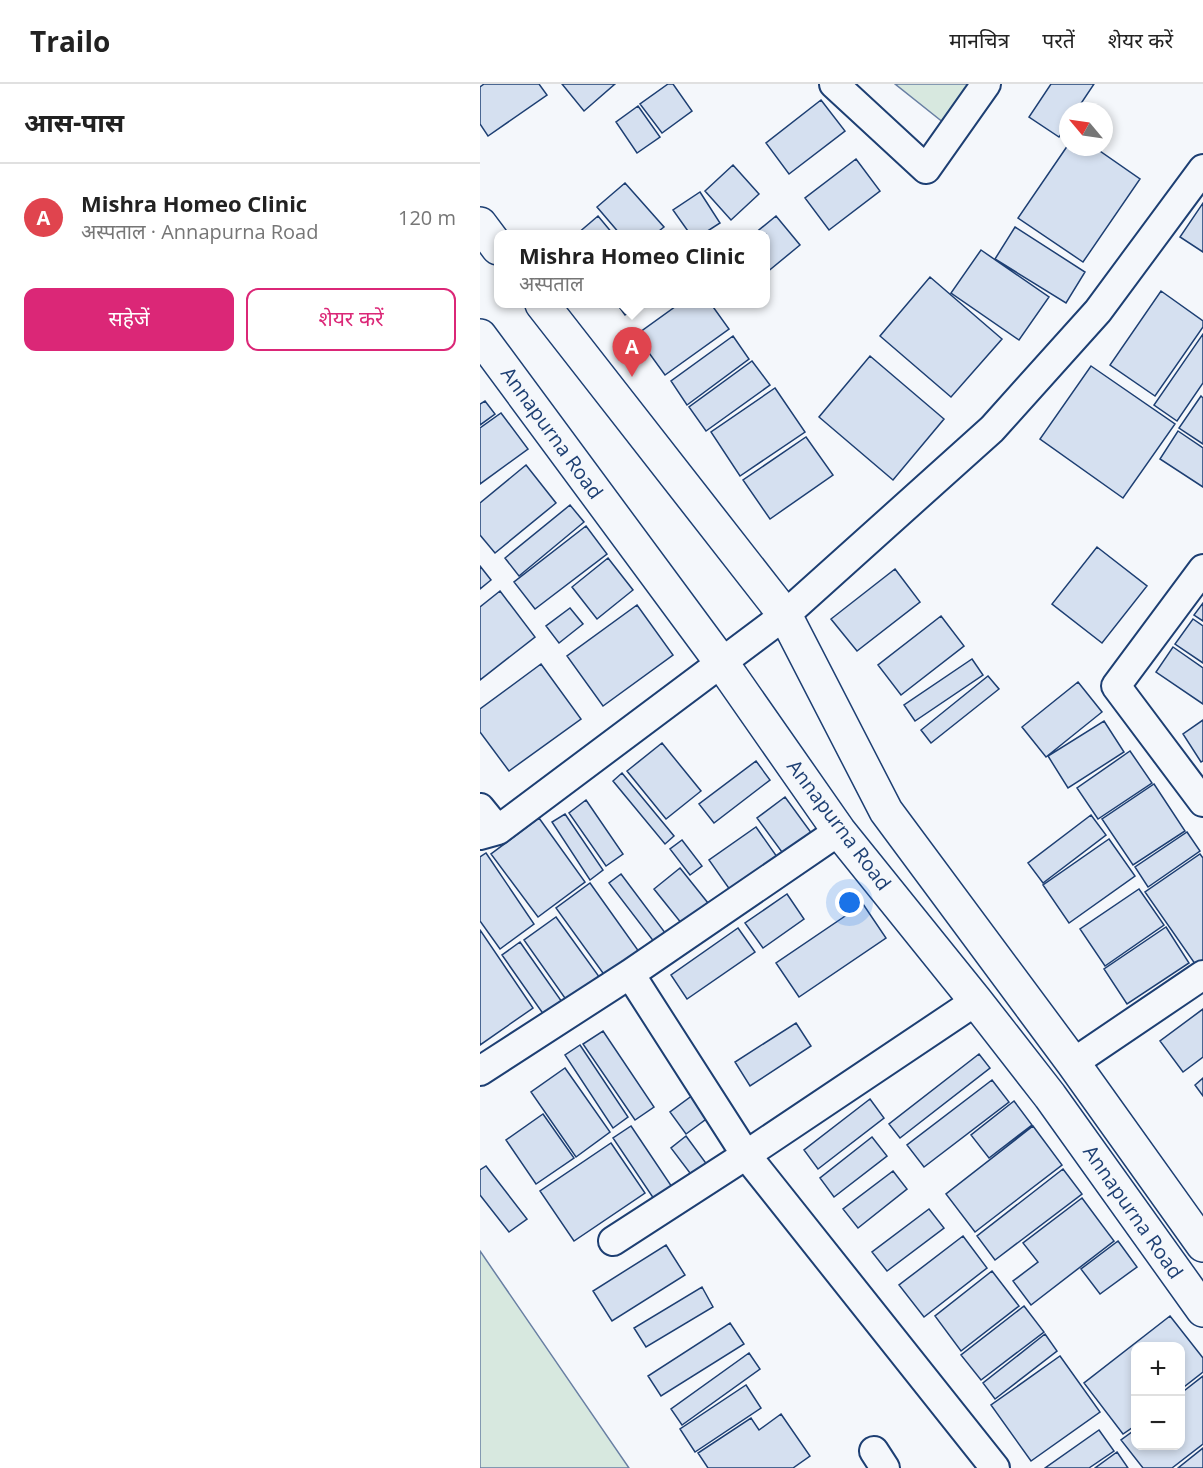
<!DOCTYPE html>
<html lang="hi">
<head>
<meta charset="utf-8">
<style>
  body { margin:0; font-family:"Open Sans","Noto Sans Devanagari",sans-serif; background:#f6f6f6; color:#222 }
  .controls { position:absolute; right:18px; bottom:18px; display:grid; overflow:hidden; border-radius:12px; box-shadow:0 3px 9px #0003 }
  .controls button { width:54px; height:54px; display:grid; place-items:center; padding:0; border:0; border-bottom:2px solid #e0e0e0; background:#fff; color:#222; font:30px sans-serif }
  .compass { position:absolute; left:579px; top:18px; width:54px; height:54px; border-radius:50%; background:#fff; box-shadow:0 3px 9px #0003; rotate:299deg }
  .you { position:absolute; left:370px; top:819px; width:21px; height:21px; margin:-15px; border:4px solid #fff; border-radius:50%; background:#1a73e8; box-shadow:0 0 0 9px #1a73e833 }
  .badge { display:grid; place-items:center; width:39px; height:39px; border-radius:50%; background:#db2777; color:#fff; font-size:20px; font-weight:700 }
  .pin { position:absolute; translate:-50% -50px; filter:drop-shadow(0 2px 3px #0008) }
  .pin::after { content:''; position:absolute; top:32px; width:21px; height:18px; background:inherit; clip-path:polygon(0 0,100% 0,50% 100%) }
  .popup { position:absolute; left:14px; top:146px; width:276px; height:78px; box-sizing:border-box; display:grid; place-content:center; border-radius:12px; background:#fff; filter:drop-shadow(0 2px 4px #0005); font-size:20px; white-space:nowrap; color:#767676 }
  .popup b { font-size:22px; color:#222 }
  .popup::after { content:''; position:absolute; left:50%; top:100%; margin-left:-12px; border:12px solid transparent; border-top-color:#fff }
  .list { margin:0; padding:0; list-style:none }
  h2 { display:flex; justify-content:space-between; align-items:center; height:78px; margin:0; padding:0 24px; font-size:26px }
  h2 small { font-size:20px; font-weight:400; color:#767676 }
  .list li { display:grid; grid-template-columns:39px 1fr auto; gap:18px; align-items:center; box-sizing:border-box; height:108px; padding:0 24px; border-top:2px solid #e0e0e0 }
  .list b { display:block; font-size:22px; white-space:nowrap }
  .list p { margin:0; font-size:20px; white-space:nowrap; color:#767676 }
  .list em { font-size:20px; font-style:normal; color:#767676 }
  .actions { display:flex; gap:12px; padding:18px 24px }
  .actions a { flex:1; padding:14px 0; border:2px solid #db2777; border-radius:12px; text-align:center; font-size:21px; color:#db2777 }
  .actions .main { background:#db2777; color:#fff }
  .map { position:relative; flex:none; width:723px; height:1384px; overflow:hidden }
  header { display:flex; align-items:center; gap:36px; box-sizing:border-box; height:84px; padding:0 30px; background:#fff; border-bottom:2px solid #e0e0e0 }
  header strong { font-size:28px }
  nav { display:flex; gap:33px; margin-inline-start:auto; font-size:21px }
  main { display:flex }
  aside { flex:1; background:#fff }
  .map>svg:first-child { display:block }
  .green { fill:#d7e8df; stroke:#687fa3; stroke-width:1.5 }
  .building { fill:#d5e0f0; stroke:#1d3f73; stroke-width:1.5 }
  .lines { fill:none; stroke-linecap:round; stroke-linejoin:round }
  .street-casing { stroke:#1d3f73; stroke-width:32 }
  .secondary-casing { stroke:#1d3f73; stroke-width:36 }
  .street { stroke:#f4f7fb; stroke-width:28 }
  .secondary { stroke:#f4f7fb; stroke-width:33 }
  .labels { text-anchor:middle; stroke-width:4.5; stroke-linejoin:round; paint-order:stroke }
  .street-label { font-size:20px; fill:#1d3f73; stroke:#f4f7fb }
</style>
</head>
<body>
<header>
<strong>Trailo</strong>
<nav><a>मानचित्र</a><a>परतें</a><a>शेयर करें</a></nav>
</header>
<main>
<aside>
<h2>आस-पास<small></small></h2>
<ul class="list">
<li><span class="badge" style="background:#e0444e">A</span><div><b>Mishra Homeo Clinic</b><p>अस्पताल · Annapurna Road</p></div><em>120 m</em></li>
</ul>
<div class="actions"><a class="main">सहेजें</a><a>शेयर करें</a></div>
</aside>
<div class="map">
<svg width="723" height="1384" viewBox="0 0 723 1384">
  <rect width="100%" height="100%" fill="#f4f7fb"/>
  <path class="green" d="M415 0H508L474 47Z
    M0 1167 149 1384H0Z"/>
  <path class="building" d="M4 0H59L67 11 8 52 0 40V3Z
    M82 0H135L104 27Z
    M188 0H193L212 27 182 49 160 20Z
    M571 0H614L596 27H588V40L579 53 549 33Z
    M341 16 365 47 309 90 286 59Z
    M158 22 180 53 157 69 136 38Z
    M588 61V63H614L660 95 603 178 538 134Z
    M376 75 400 107 349 146 325 114Z
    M253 81 279 110 251 136 225 107Z
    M145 99 184 143 175 150H140L117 123Z
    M220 108 240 139 223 150H210L193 126Z
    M723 119V168L700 153Z
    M118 132 133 150H97Z
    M296 132 320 161 286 189V150H274Z
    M535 143 605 188 586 219 515 175Z
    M501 166 569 213 539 256 471 209Z
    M450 193 522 255 471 313 400 252Z
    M681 207 723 237V243L675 312 630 281Z
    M137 220H159L145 231Z
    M199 220H231L249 245 185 291 156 251Z
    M723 250V299L697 337 674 321Z
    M253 252 269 275 207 321 191 297Z
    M390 272 464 335 413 396 339 333Z
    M272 277 290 301 226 347 209 323Z
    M611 282 695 340 643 414 560 355Z
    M295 304 325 348 260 392 231 348Z
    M721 312 723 314V360L699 344Z
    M5 317 15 330 0 341V320Z
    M21 329 48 365 0 400V344Z
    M698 347 723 364V403L680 375Z
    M326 353 353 391 290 435 263 396Z
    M46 381 76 419 15 469 0 451V419Z
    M90 421 104 438 39 492 25 474Z
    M106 442 127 470 55 525 34 498Z
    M617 463 667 502 622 559 572 520Z
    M128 474 153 506 117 535 92 503Z
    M0 482 11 496 0 505Z
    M415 485 440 518 377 567 351 535Z
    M20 507 55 553 0 596V523Z
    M723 519V537L714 531Z
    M157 521 193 571 123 622 87 572Z
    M90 524 103 540 79 559 66 542Z
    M461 532 484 562 421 611 398 581Z
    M713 535 723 542V579L695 560Z
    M693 563 723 584V620L676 588Z
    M492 575 503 591 435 637 424 621Z
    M61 580 101 635 29 687 0 648V625Z
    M508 592 519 605 451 659 441 646Z
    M598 598 622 628 566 673 542 643Z
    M723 636V677L721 678 703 650Z
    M624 637 644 668 588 704 568 672Z
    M182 659 221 707 186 735 147 687Z
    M650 667 672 699 618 735 597 704Z
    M276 677 290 696 234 739 219 720Z
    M142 689 194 752 185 760 133 697Z
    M674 700 705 747 653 781 622 735Z
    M305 713 335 754 307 775 277 734Z
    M106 716 143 770 126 782 89 729Z
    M85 730 123 786 110 796 72 738Z
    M611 731 626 751 563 799 548 779Z
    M59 734 105 798 58 833 11 770Z
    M276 743 302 780 255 813 229 776Z
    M707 748 720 767 668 803 655 783Z
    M629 755 655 792 589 839 563 801Z
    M202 756 222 782 210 791 190 765Z
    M6 769 54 840 20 865 0 837V773Z
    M720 770 723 774V885L720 887 665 808Z
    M200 784 232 824 206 845 174 805Z
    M141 790 189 854 178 863 129 799Z
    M110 799 162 872 128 896 76 824Z
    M659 805 684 841 625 882 600 845Z
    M307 810 324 835 283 864 265 839Z
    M383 820 406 854 319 913 296 879Z
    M76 833 120 894 87 917 44 856Z
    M686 843 709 879 647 920 624 885Z
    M258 844 275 868 207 915 191 891Z
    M0 846 53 924 0 961Z
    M40 858 82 918 64 931 22 871Z
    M723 925V973L703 988 680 957Z
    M316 939 331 962 270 1002 255 978Z
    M123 947 174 1023 155 1036 103 960Z
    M100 961 148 1033 133 1044 85 971Z
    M499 970 510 984 420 1054 409 1040Z
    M85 984 130 1048 96 1073 51 1008Z
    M723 994V1012L715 1001Z
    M512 996 529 1018 444 1083 427 1061Z
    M217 1008 233 1030 206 1050 190 1028Z
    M390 1015 404 1034 338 1085 324 1066Z
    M534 1017 552 1041 509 1074 491 1051Z
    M63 1030 94 1074 56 1100 26 1056Z
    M151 1042 192 1103 174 1115 133 1054Z
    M553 1042 582 1081 495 1148 466 1110Z
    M206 1052 228 1082 213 1093 191 1064Z
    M392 1053 407 1072 354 1113 340 1094Z
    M131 1059 165 1109 94 1157 60 1107Z
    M6 1082 47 1135 29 1148 0 1111V1086Z
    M583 1085 602 1110 515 1176 497 1152Z
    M413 1087 427 1105 378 1144 363 1125Z
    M602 1114 634 1157 551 1221 533 1197 558 1178 543 1159Z
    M449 1125 464 1144 407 1187 392 1168Z
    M483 1152 507 1184 444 1233 419 1201Z
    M638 1157 657 1183 620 1210 601 1185Z
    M186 1161 205 1191 132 1237 113 1207Z
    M512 1187 539 1222 481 1267 455 1232Z
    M222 1203 233 1223 166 1263 154 1244Z
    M544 1222 564 1248 501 1296 481 1271Z
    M690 1232 723 1274V1288L700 1306V1262H656V1341L643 1350 604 1299Z
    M250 1239 264 1260 181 1312 168 1292Z
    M565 1250 577 1267 515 1315 503 1299Z
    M269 1269 280 1285 202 1341 191 1325Z
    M580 1272 620 1328 551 1377 511 1321Z
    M723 1292V1360L692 1384H663L641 1356 656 1345V1362H700V1310Z
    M266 1301 281 1324 215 1368 200 1345Z
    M301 1330 330 1372 313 1384H228L218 1369 271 1334 279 1346Z
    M619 1346 634 1367 609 1384H565Z
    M723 1364V1384H698Z
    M637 1368 648 1384H615Z"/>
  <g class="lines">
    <defs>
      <path id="street" d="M354 0 446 85 506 0
        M723 485 636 602 723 718
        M0 724 18 746
        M0 751 18 746 305 531 512 345 618 227 723 85
        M150 890 266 1071 515 1384
        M593 979 723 891
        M0 987 150 890 359 747
        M133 1157 266 1071 496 917
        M394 1367 405 1384"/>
      <path id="secondary" d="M0 140 18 164
        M62 220 305 531 406 727 593 979 723 1161
        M0 252 241 578 359 747 496 917 570 1012 723 1226"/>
    </defs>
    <use href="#street" class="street-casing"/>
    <use href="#secondary" class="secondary-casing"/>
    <use href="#street" class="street"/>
    <use href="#secondary" class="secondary"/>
  </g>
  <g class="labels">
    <g class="street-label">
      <text transform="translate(72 349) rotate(54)" y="7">Annapurna Road</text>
      <text transform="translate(359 741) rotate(53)" y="7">Annapurna Road</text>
      <text transform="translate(653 1128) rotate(55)" y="7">Annapurna Road</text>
    </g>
  </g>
</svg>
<div class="controls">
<button>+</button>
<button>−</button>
</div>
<svg class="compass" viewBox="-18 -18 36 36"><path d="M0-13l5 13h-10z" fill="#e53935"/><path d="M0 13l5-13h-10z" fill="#767676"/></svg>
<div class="you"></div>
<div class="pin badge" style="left:152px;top:293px;background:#e0444e">A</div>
<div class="popup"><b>Mishra Homeo Clinic</b>अस्पताल</div>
</div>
</main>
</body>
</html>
